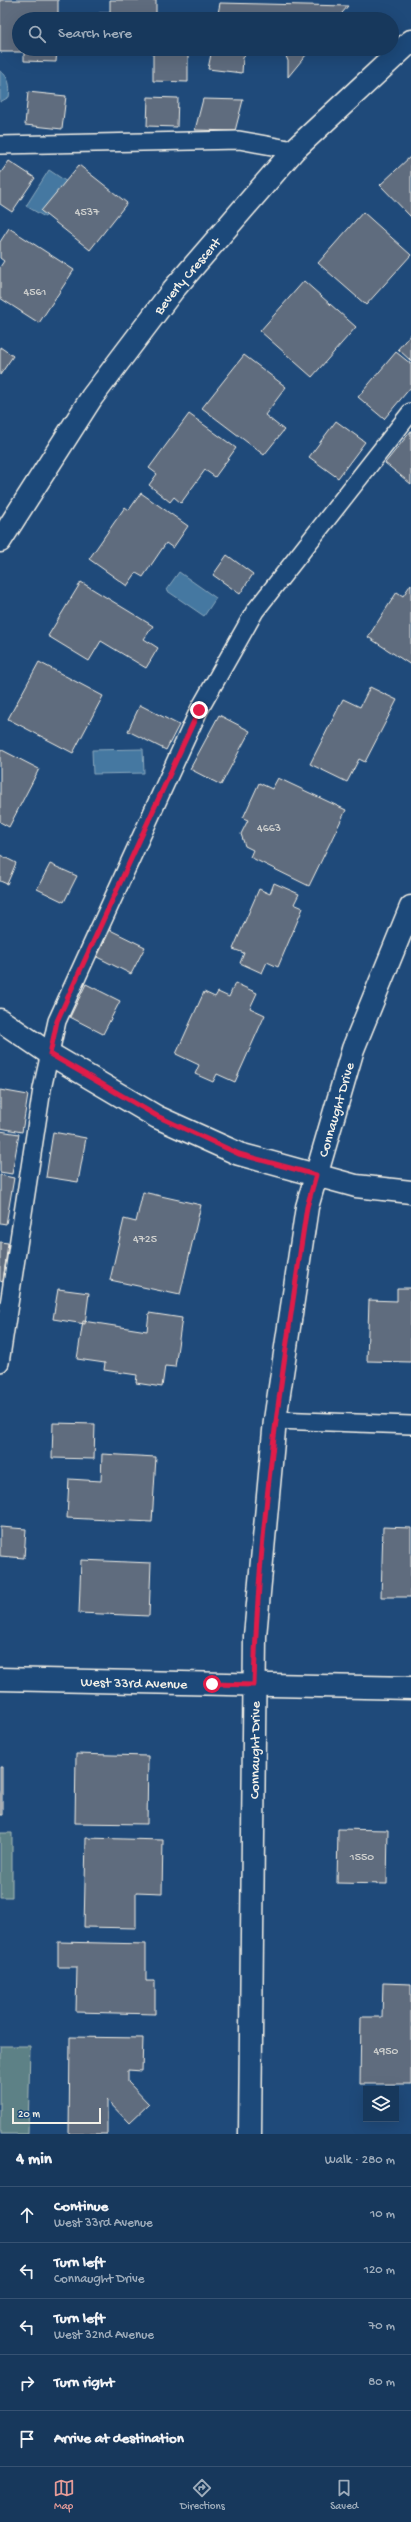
<!DOCTYPE html>
<html lang="en">
<head>
<meta charset="utf-8">
<style>
  body { margin:0; font-family:"Gochi Hand",sans-serif; background:#244365; color:#f1f3f6 }
  .controls { position:absolute; right:12px; bottom:12px; display:grid; overflow:hidden; border-radius:0px; box-shadow:0 4px 16px #0002 }
  .controls button { width:36px; height:36px; display:grid; place-items:center; padding:0; border:0; border-bottom:1px solid #365272; background:#17385c; color:#f1f3f6; font:20px sans-serif }
  .scale { position:absolute; left:12px; bottom:10px; width:89px; box-sizing:border-box; padding-left:4px; border:2px solid #f4f1e8; border-top:0; font-size:11px; line-height:14px; white-space:nowrap; color:#f4f1e8; -webkit-text-stroke:3px #1f4a7a; paint-order:stroke }
  .stop { position:absolute; width:12px; height:12px; margin:-9px; border:3px solid #e11d48; border-radius:50%; background:#fff }
  .stop.end { background:#e11d48; border-color:#fff; box-shadow:0 1px 4px #0008 }
  .list { margin:0; padding:0; list-style:none }
  h2 { display:flex; justify-content:space-between; align-items:center; height:52px; margin:0; padding:0 16px; font-size:17px }
  h2 small { font-size:13px; font-weight:400; color:#9eacbb }
  .list li { display:grid; grid-template-columns:26px 1fr auto; gap:12px; align-items:center; box-sizing:border-box; height:56px; padding:0 16px; border-top:1px solid #365272 }
  .list b { display:block; font-size:15px; white-space:nowrap }
  .list p { margin:0; font-size:13px; white-space:nowrap; color:#9eacbb }
  .list em { font-size:13px; font-style:normal; color:#9eacbb }
  .icon { flex:none; width:22px; height:22px; fill:none; stroke:currentColor; stroke-width:2; stroke-linecap:round; stroke-linejoin:round }
  .map { position:relative; flex:none; width:411px; height:2134px; overflow:hidden }
  .search { position:absolute; background:#17385c; box-shadow:0 4px 16px #0002; left:12px; right:12px; top:12px; height:44px; display:flex; align-items:center; gap:10px; box-sizing:border-box; padding:0 14px; border-radius:22px; color:#9eacbb; font-size:15px }
  .sheet { height:332px; background:#17385c }
  nav { display:flex; justify-content:space-around; align-items:center; box-sizing:border-box; height:56px; border-top:1px solid #365272; background:#17385c; font-size:11px; color:#9eacbb }
  nav a { display:grid; justify-items:center; gap:2px }
  nav .on { color:#e69b98 }
  .map>svg:first-child { display:block }
  .green { fill:#5d8186; stroke:#a8b9b7 }
  .water { fill:#4478a1; stroke:#8aa8bd }
  .building { fill:#5f6c7e; stroke:#f4f1e8 }
  .lines { fill:none; stroke-linecap:round; stroke-linejoin:round }
  .lane-casing { stroke:#f4f1e8; stroke-width:20 }
  .street-casing { stroke:#f4f1e8; stroke-width:25 }
  .secondary-casing { stroke:#f4f1e8; stroke-width:25 }
  .lane { stroke:#1f4a7a; stroke-width:17 }
  .street { stroke:#1f4a7a; stroke-width:22 }
  .secondary { stroke:#1f4a7a; stroke-width:22 }
  .route { stroke:#e11d48; stroke-width:5 }
  .labels { text-anchor:middle; stroke-width:3; stroke-linejoin:round; paint-order:stroke }
  .number-label { font-size:12px; fill:#cfd0ce }
  .street-label { font-size:14px; fill:#f4f1e8; stroke:#1f4a7a }
</style>
</head>
<body>
<div class="map">
<svg width="411" height="2134" viewBox="0 0 411 2134">
  <rect width="100%" height="100%" fill="#1f4a7a"/>
  <filter id="ink" filterUnits="userSpaceOnUse"><feTurbulence type="fractalNoise" baseFrequency=".025" numOctaves="2"/><feDisplacementMap in="SourceGraphic" scale="8" xChannelSelector="R" yChannelSelector="G"/><feConvolveMatrix kernelMatrix="1 2 1 2 8 2 1 2 1" color-interpolation-filters="sRGB"/></filter>
  <g filter="url(#ink)">
    <path class="green" d="M0 1833H12V1897H0Z
      M0 2046H30L28 2134H0Z"/>
    <path class="water" d="M0 71C9 76 11 87 9 97L0 102Z
      M49 170 67 182 45 217 26 206Z
      M179 572 216 598 204 616 166 590Z
      M143 749 144 773 93 774 92 750Z"/>
    <path class="building" d="M0 0H58V19H19V49H57L56 62 24 61V52H0Z
      M110 0H156V15H188V19H99V13H110Z
      M220 3 348 6 337 19H217Z
      M188 49V82L153 81V50H113Z
      M212 49H248L243 58 242 73 208 69Z
      M283 49H311L288 77V61Z
      M28 92 66 96 62 129 25 125Z
      M148 97 178 98 177 127 147 126Z
      M203 99 243 100 235 131 195 130Z
      M411 156V217L380 185Z
      M9 161 35 178 12 212 0 204V174Z
      M79 165 127 203 90 250 41 211Z
      M363 212 411 255 366 305 318 263Z
      M9 228 74 270 39 323 0 298V267L4 261 0 258V242Z
      M304 281 356 327 312 377 260 331Z
      M411 334V361L398 349Z
      M0 347 13 356 0 375Z
      M396 352 411 364V387L384 419 358 397Z
      M244 355 286 387 265 415 284 430 264 455 202 408Z
      M189 414 236 448 215 477 205 470 181 503 174 497 170 502 149 485 157 474 149 468Z
      M336 421 365 442 338 478 309 457Z
      M411 431V484L385 463Z
      M141 493 188 526 173 548 166 543 143 577 136 573 127 586 89 559 125 507 129 510Z
      M227 555 253 574 240 594 213 575Z
      M81 582 153 626 144 639 158 648 146 668 101 641 89 661 48 636Z
      M411 584V665L368 637 397 592 403 596Z
      M39 662 103 696 73 753 8 719Z
      M370 687 397 700 365 762 359 759 347 782 310 764 343 699 360 707Z
      M140 705 179 725 166 750 128 731Z
      M219 715 250 731 221 785 190 769Z
      M0 749 39 769 9 827 0 822Z
      M278 778 346 810 309 886 250 857 253 850 245 846 241 834 248 820 243 818 259 783 272 789Z
      M0 855 16 863 7 884 0 881Z
      M50 864 77 876 64 902 37 889Z
      M274 883 299 894 294 904 303 908 278 967 267 962 262 973 240 963 244 953 233 949 259 889 270 894Z
      M110 930 145 947 131 974 97 957Z
      M235 983 257 993 250 1008 265 1015 235 1082 217 1074 213 1082 195 1074 199 1065 176 1054 204 992 215 997 218 992 229 997Z
      M86 984 120 1001 103 1034 70 1017Z
      M0 1090 28 1095 22 1132 0 1128Z
      M0 1131 19 1134 12 1174 0 1172Z
      M53 1132 86 1138 78 1182 46 1177Z
      M0 1175 14 1178 6 1224 0 1223Z
      M143 1192 201 1205 180 1295 110 1280 124 1219 136 1222Z
      M0 1242 8 1243 3 1282 0 1281Z
      M397 1288H411V1362L367 1361 369 1300 397 1301Z
      M58 1289 89 1293 85 1324 53 1319Z
      M149 1313 182 1318 175 1367 165 1366 162 1387 136 1383 137 1375 104 1370 105 1363 77 1359 83 1321 147 1331Z
      M53 1423 95 1424 94 1459 52 1458Z
      M102 1454 156 1457 152 1522 67 1518 69 1479 101 1481Z
      M0 1527 26 1529 24 1558 0 1556Z
      M383 1527 411 1528V1597H381Z
      M81 1560 151 1563 149 1616 79 1613Z
      M76 1754 148 1756 147 1824 75 1823Z
      M0 1767H2V1815H0Z
      M338 1829 388 1830 387 1884 337 1883Z
      M86 1838 163 1840 162 1893 136 1892V1928L84 1927Z
      M58 1942 146 1944V1981H155V2014L76 2012 77 1967H58Z
      M383 1983 411 1984V2084H360L361 2017H382Z
      M70 2037 143 2038 142 2071 128 2070V2082L149 2104 129 2123 107 2100V2134H69Z"/>
    <g class="lines">
      <defs>
        <path id="lane" d="M0 145 239 140 294 150
          M0 1363 42 1089 57 1021 199 710 255 611 411 412
          M275 1420 411 1425"/>
        <g id="street">
          <path id="s1" d="M0 541 92 397 173 290 294 150 411 41"/>
          <path d="M0 1020 50 1054 157 1117 239 1154 356 1186 411 1192"/>
          <path id="s2" d="M250 2134 255 1636 275 1420 307 1207 353 1049 411 907"/>
        </g>
        <g id="secondary">
          <path id="s3" d="M0 1679 411 1688"/>
        </g>
      </defs>
      <use href="#lane" class="lane-casing"/>
      <use href="#street" class="street-casing"/>
      <use href="#secondary" class="secondary-casing"/>
      <use href="#lane" class="lane"/>
      <use href="#street" class="street"/>
      <use href="#secondary" class="secondary"/>
    </g>
  </g>
  <g class="lines" filter="url(#ink)">
    <path class="route" d="M199 710 57 1021 50 1054 157 1116 239 1154 316 1175 307 1207C283 1365 258 1525 254 1685L212 1684"/>
  </g>
  <g class="labels">
    <g class="number-label">
      <text x="87" y="215">4537</text>
      <text x="35" y="295">4561</text>
      <text x="269" y="831">4663</text>
      <text x="145" y="1242">4725</text>
      <text x="362" y="1860">1550</text>
      <text x="386" y="2054">4950</text>
    </g>
    <g class="street-label">
      <text dy="5" stroke="none"><textPath href="#s1" startOffset="325">Beverly Crescent</textPath></text>
      <text dy="5" stroke="none"><textPath href="#s2" startOffset="1032">Connaught Drive</textPath></text>
      <text dy="5" stroke="none"><textPath href="#s3" startOffset="134">West 33rd Avenue</textPath></text>
      <text dy="5" stroke="none"><textPath href="#s2" startOffset="384">Connaught Drive</textPath></text>
    </g>
  </g>
</svg>
<div class="controls">
<button><svg class="icon" aria-label="layers" viewBox="0 0 24 24"><path d="M12 4l9 5-9 5-9-5zM3 14l9 5 9-5"/></svg></button>
</div>
<div class="scale">20 m</div>
<div class="stop" style="left:212px;top:1684px"></div>
<div class="stop end" style="left:199px;top:710px"></div>
<div class="search"><svg class="icon" aria-label="search" viewBox="0 0 24 24"><circle cx="10" cy="10" r="6"/><path d="M15 15l6 6"/></svg>Search here</div>
</div>
<section class="sheet">
<h2>4 min<small>Walk · 280 m</small></h2>
<ul class="list">
<li><svg class="icon" aria-label="ahead" viewBox="0 0 24 24"><path d="M12 20V5M6 11l6-6 6 6"/></svg><div><b>Continue</b><p>West 33rd Avenue</p></div><em>10 m</em></li>
<li><svg class="icon" aria-label="left" viewBox="0 0 24 24"><path d="M17 20v-9H6M10 6l-5 5 5 5"/></svg><div><b>Turn left</b><p>Connaught Drive</p></div><em>120 m</em></li>
<li><svg class="icon" aria-label="left" viewBox="0 0 24 24"><path d="M17 20v-9H6M10 6l-5 5 5 5"/></svg><div><b>Turn left</b><p>West 32nd Avenue</p></div><em>70 m</em></li>
<li><svg class="icon" aria-label="right" viewBox="0 0 24 24"><path d="M7 20v-9h11M14 6l5 5-5 5"/></svg><div><b>Turn right</b></div><em>80 m</em></li>
<li><svg class="icon" aria-label="arrive" viewBox="0 0 24 24"><path d="M6 21V4h12l-3 4 3 4H6"/></svg><div><b>Arrive at destination</b></div></li>
</ul>
</section>
<nav>
<a class="on"><svg class="icon" aria-label="map" viewBox="0 0 24 24"><path d="M3 6l6-2 6 2 6-2v14l-6 2-6-2-6 2zM9 4v14M15 6v14"/></svg>Map</a>
<a><svg class="icon" aria-label="directions" viewBox="0 0 24 24"><path d="M12 3l9 9-9 9-9-9zM9 14v-3h6M13 9l2 2-2 2"/></svg>Directions</a>
<a><svg class="icon" aria-label="saved" viewBox="0 0 24 24"><path d="M7 4h10v16l-5-4-5 4z"/></svg>Saved</a>
</nav>
</body>
</html>
